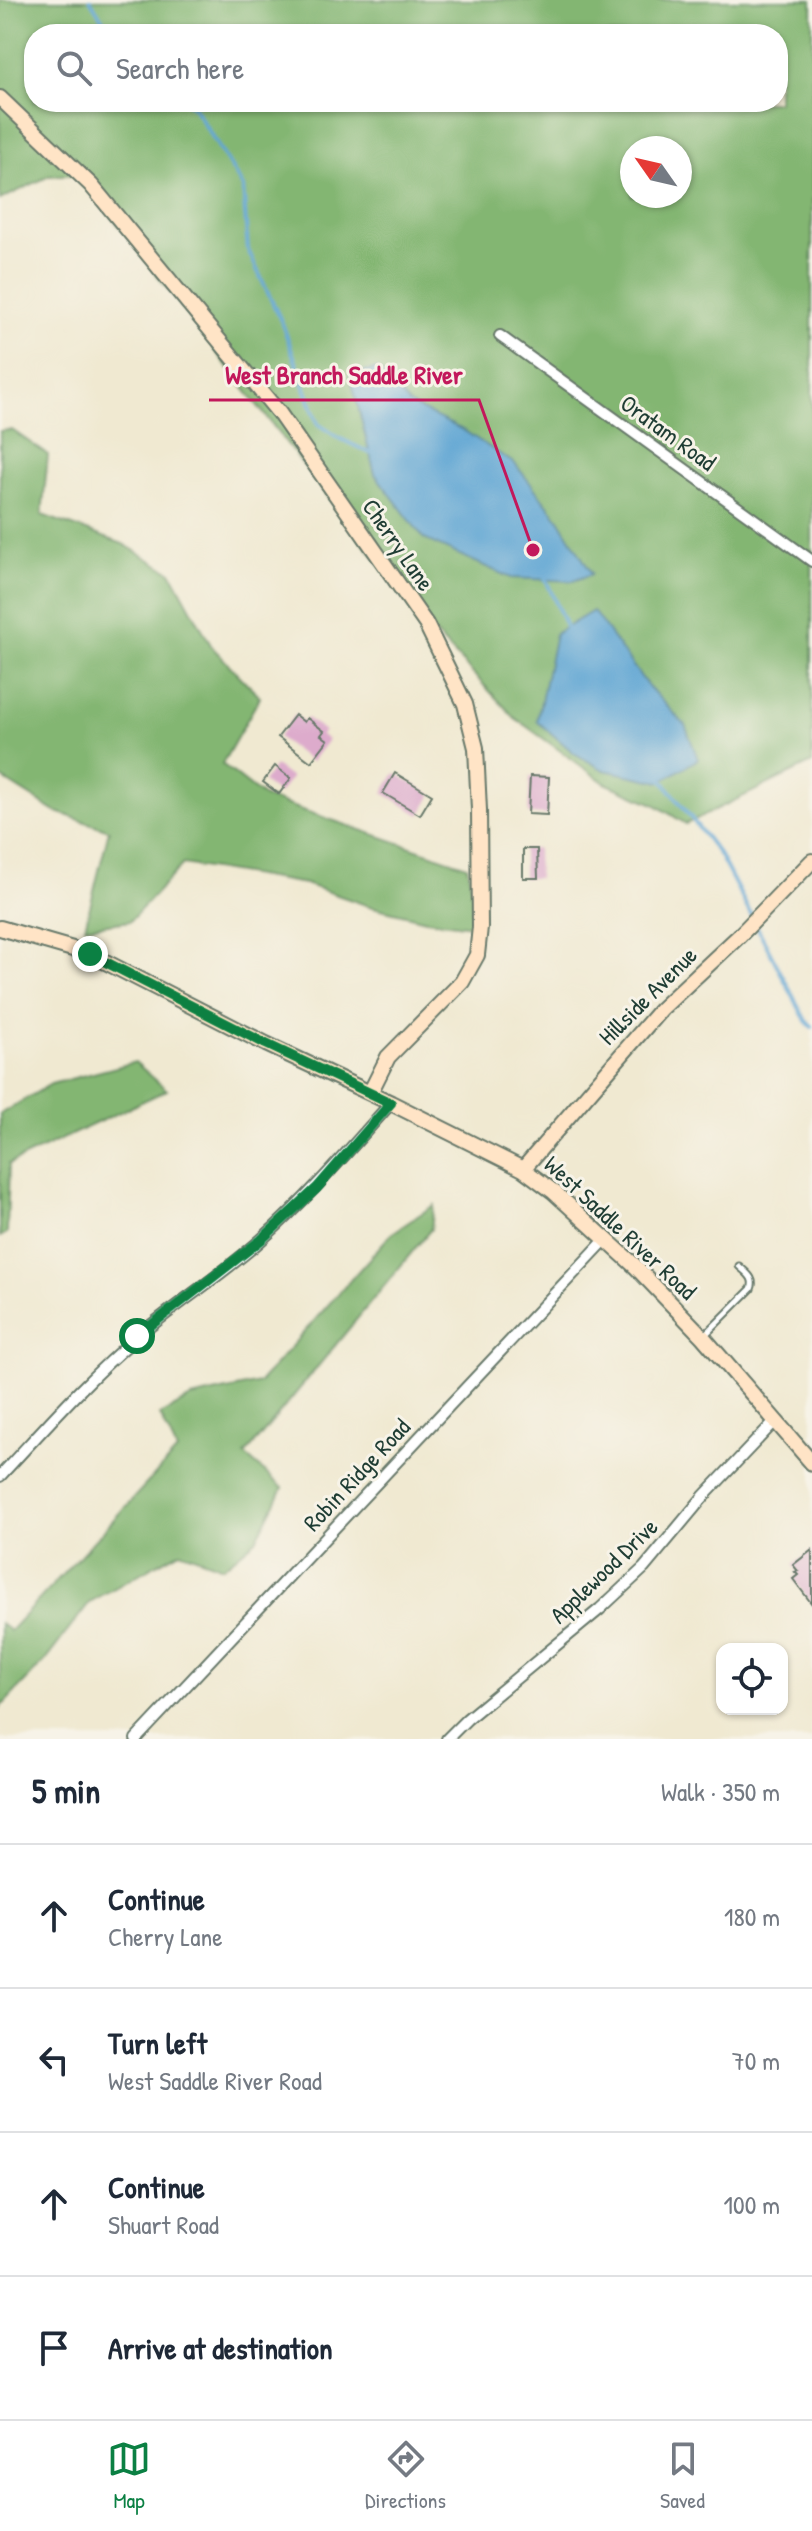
<!DOCTYPE html>
<html lang="en">
<head>
<meta charset="utf-8">
<style>
  body { margin:0; font-family:"Patrick Hand",sans-serif; background:#f6f6f7; color:#1f2937 }
  .controls { position:absolute; right:24px; bottom:24px; display:grid; overflow:hidden; border-radius:16px; box-shadow:0 2px 6px #0004 }
  .controls button { width:72px; height:72px; display:grid; place-items:center; padding:0; border:0; border-bottom:2px solid #e0e1e3; background:#fff; color:#1f2937; font:40px sans-serif }
  .compass { position:absolute; left:620px; top:136px; width:72px; height:72px; border-radius:50%; background:#fff; box-shadow:0 2px 6px #0004; rotate:304deg }
  .stop { position:absolute; width:24px; height:24px; margin:-18px; border:6px solid #0b8043; border-radius:50%; background:#fff }
  .stop.end { background:#0b8043; border-color:#fff; box-shadow:0 2px 8px #0008 }
  .list { margin:0; padding:0; list-style:none }
  h2 { display:flex; justify-content:space-between; align-items:center; height:104px; margin:0; padding:0 32px; font-size:34px }
  h2 small { font-size:26px; font-weight:400; color:#747a83 }
  .list li { display:grid; grid-template-columns:52px 1fr auto; gap:24px; align-items:center; box-sizing:border-box; height:144px; padding:0 32px; border-top:2px solid #e0e1e3 }
  .list b { display:block; font-size:30px; white-space:nowrap }
  .list p { margin:0; font-size:26px; white-space:nowrap; color:#747a83 }
  .list em { font-size:26px; font-style:normal; color:#747a83 }
  .icon { flex:none; width:44px; height:44px; fill:none; stroke:currentColor; stroke-width:2; stroke-linecap:round; stroke-linejoin:round }
  .map { position:relative; flex:none; width:812px; height:1739px; overflow:hidden }
  .search { position:absolute; background:#fff; box-shadow:0 2px 6px #0004; left:24px; right:24px; top:24px; height:88px; display:flex; align-items:center; gap:20px; box-sizing:border-box; padding:0 28px; border-radius:32px; color:#747a83; font-size:30px }
  .sheet { height:680px; background:#fff }
  nav { display:flex; justify-content:space-around; align-items:center; box-sizing:border-box; height:112px; border-top:2px solid #e0e1e3; background:#fff; font-size:22px; color:#747a83 }
  nav a { display:grid; justify-items:center; gap:4px }
  nav .on { color:#0b8043 }
  .map>svg:first-child { display:block }
  .forest { fill:#83b672; stroke:#517a53; stroke-width:2; fill-rule:evenodd }
  .water { fill:#5da4d3; stroke:#3e7084; stroke-width:2 }
  .lines { fill:none; stroke-linecap:round; stroke-linejoin:round }
  .stream { stroke:#5da4d3; stroke-width:4 }
  .building { fill:#ddabcc }
  .lane-casing { stroke:#68796b; stroke-width:9 }
  .street-casing { stroke:#68796b; stroke-width:14 }
  .secondary-casing { stroke:#68796b; stroke-width:18 }
  .lane { stroke:#fff; stroke-width:5 }
  .street { stroke:#fff; stroke-width:10 }
  .secondary { stroke:#ffe4c6; stroke-width:14 }
  .route { stroke:#0b8043; stroke-width:10 }
  .labels { text-anchor:middle; stroke-width:6; stroke-linejoin:round; paint-order:stroke }
  .street-label { font-size:24px; fill:#1f3d34; stroke:#f7f3e8 }
  .leader { fill:none; stroke:#c2185b; stroke-width:3 }
  .callout-dot { fill:#c2185b; stroke:#f7f3e8; stroke-width:3 }
  .callout-label { font-size:26px; text-anchor:middle; font-weight:bold; fill:#c2185b; stroke:#f7f3e8; stroke-width:6; stroke-linejoin:round; paint-order:stroke }
</style>
</head>
<body>
<div class="map">
<svg width="812" height="1739" viewBox="0 0 812 1739">
  <rect width="100%" height="100%" fill="#f7f3e8"/>
  <filter id="ink" filterUnits="userSpaceOnUse"><feTurbulence type="fractalNoise" baseFrequency=".0125" numOctaves="2"/><feDisplacementMap in="SourceGraphic" scale="16" xChannelSelector="R" yChannelSelector="G"/><feConvolveMatrix kernelMatrix="1 2 1 2 8 2 1 2 1" color-interpolation-filters="sRGB"/></filter>
  <filter id="wash" filterUnits="userSpaceOnUse"><feTurbulence type="fractalNoise" baseFrequency=".006" numOctaves="4" result="noise"/><feDisplacementMap in="SourceGraphic" scale="32" xChannelSelector="R" yChannelSelector="G"/><feGaussianBlur stdDeviation="1.8" result="paint"/><feColorMatrix in="noise" values="0 0 0 0 0 0 0 0 0 0 0 0 0 0 0 0 0 1.4 0 .05"/><feComposite in="paint" operator="in"/></filter>
  <g filter="url(#wash)">
    <rect width="100%" height="100%" fill="#f0e9d1"/>
    <path class="forest" d="M0 0H812V763L686 824 654 804 605 783 515 718 426 624 79 174 49 176 0 200ZM34 34H778V102H34ZM632 148H680V196H632Z
      M12 430 48 455 42 515 123 544 171 572 212 647 260 697 222 764 264 797 467 866 480 927 426 920 369 906 305 884 183 864 130 921 85 927 109 830 54 811 0 777V431Z
      M135 1062 167 1090 9 1164 7 1233 0 1237V1114L51 1084Z
      M434 1205 431 1229 245 1455 283 1488 256 1540 223 1567 180 1551 90 1602 45 1661 0 1708V1623L10 1631 177 1451 160 1415 191 1398 259 1383 391 1234Z"/>
    <path class="water" d="M377 369 409 404 463 430 515 464 559 519 592 574 573 581 511 578 424 539 375 474 350 375Z
      M593 611 647 685 685 725 698 759 660 782 604 770 574 753 537 721 555 634Z"/>
    <g class="lines">
      <path class="stream" d="M90 0 112 34
        M187 102 195 109 243 187 248 250 282 323 318 424 339 438 374 455
        M544 575 567 629
        M661 778 720 856 752 917
        M756 925 806 1021 812 1027"/>
    </g>
    <g id="blocks">
      <path class="building" d="M295 715 304 722 307 718 324 731 321 735 328 740 311 762 278 737Z
        M275 766 291 778 279 794 263 782Z
        M395 773 432 795 420 815 383 793Z
        M530 776 549 777 547 815 528 814Z
        M523 849H537L538 878H523Z
        M812 1550V1604L793 1579 798 1575 795 1572 798 1571 793 1565Z"/>
    </g>
  </g>
  <g filter="url(#ink)">
    <use href="#blocks" fill-opacity="0" stroke="#68796b" stroke-width="2"/>
    <g class="lines">
      <defs>
        <path id="lane" d="M704 1336 751 1289C756 1278 746 1273 739 1266"/>
        <path id="street" d="M500 336 812 561
          M0 1476C44 1429 87 1379 137 1337 177 1303 222 1275 261 1240 309 1197 349 1150 391 1103
          M136 1739 606 1239
          M447 1739 467 1719 600 1609 644 1568 704 1496 776 1420"/>
        <path id="secondary" d="M0 98 91 185 279 413 426 624 465 704 476 748 479 810 480 927 477 955 462 982 388 1057 370 1093
          M0 928 90 954 266 1044 391 1103 523 1169 554 1192 635 1266 703 1337 812 1463
          M523 1169 661 1009 739 936 812 861"/>
      </defs>
      <use href="#lane" class="lane-casing"/>
      <use href="#street" class="street-casing"/>
      <use href="#secondary" class="secondary-casing"/>
      <use href="#lane" class="lane"/>
      <use href="#street" class="street"/>
      <use href="#secondary" class="secondary"/>
    </g>
  </g>
  <g class="lines" filter="url(#ink)">
    <path class="route" d="M90 954 266 1044 391 1103 317 1188 261 1240 137 1336"/>
  </g>
  <g class="labels">
    <g class="street-label">
      <text transform="translate(668 433) rotate(36)" y="8">Oratam Road</text>
      <text transform="translate(398 545) rotate(55)" y="8">Cherry Lane</text>
      <text transform="translate(648 996) rotate(-45)" y="8">Hillside Avenue</text>
      <text transform="translate(620 1228) rotate(43)" y="8">West Saddle River Road</text>
      <text transform="translate(357 1475) rotate(-47)" y="8">Robin Ridge Road</text>
      <text transform="translate(604 1571) rotate(-44)" y="8">Applewood Drive</text>
    </g>
  </g>
  <path class="leader" d="M533 550L479 400H209"/>
  <circle class="callout-dot" cx="533" cy="550" r="8"/>
  <g class="callout-label">
    <text x="344" y="384">West Branch Saddle River</text>
  </g>
</svg>
<div class="controls">
<button><svg class="icon" aria-label="locate" viewBox="0 0 24 24"><circle cx="12" cy="12" r="6"/><path d="M12 2v4M12 18v4M2 12h4M18 12h4"/></svg></button>
</div>
<svg class="compass" viewBox="-18 -18 36 36"><path d="M0-13l5 13h-10z" fill="#e53935"/><path d="M0 13l5-13h-10z" fill="#747a83"/></svg>
<div class="stop" style="left:137px;top:1336px"></div>
<div class="stop end" style="left:90px;top:954px"></div>
<div class="search"><svg class="icon" aria-label="search" viewBox="0 0 24 24"><circle cx="10" cy="10" r="6"/><path d="M15 15l6 6"/></svg>Search here</div>
</div>
<section class="sheet">
<h2>5 min<small>Walk · 350 m</small></h2>
<ul class="list">
<li><svg class="icon" aria-label="ahead" viewBox="0 0 24 24"><path d="M12 20V5M6 11l6-6 6 6"/></svg><div><b>Continue</b><p>Cherry Lane</p></div><em>180 m</em></li>
<li><svg class="icon" aria-label="left" viewBox="0 0 24 24"><path d="M17 20v-9H6M10 6l-5 5 5 5"/></svg><div><b>Turn left</b><p>West Saddle River Road</p></div><em>70 m</em></li>
<li><svg class="icon" aria-label="ahead" viewBox="0 0 24 24"><path d="M12 20V5M6 11l6-6 6 6"/></svg><div><b>Continue</b><p>Shuart Road</p></div><em>100 m</em></li>
<li><svg class="icon" aria-label="arrive" viewBox="0 0 24 24"><path d="M6 21V4h12l-3 4 3 4H6"/></svg><div><b>Arrive at destination</b></div></li>
</ul>
</section>
<nav>
<a class="on"><svg class="icon" aria-label="map" viewBox="0 0 24 24"><path d="M3 6l6-2 6 2 6-2v14l-6 2-6-2-6 2zM9 4v14M15 6v14"/></svg>Map</a>
<a><svg class="icon" aria-label="directions" viewBox="0 0 24 24"><path d="M12 3l9 9-9 9-9-9zM9 14v-3h6M13 9l2 2-2 2"/></svg>Directions</a>
<a><svg class="icon" aria-label="saved" viewBox="0 0 24 24"><path d="M7 4h10v16l-5-4-5 4z"/></svg>Saved</a>
</nav>
</body>
</html>
